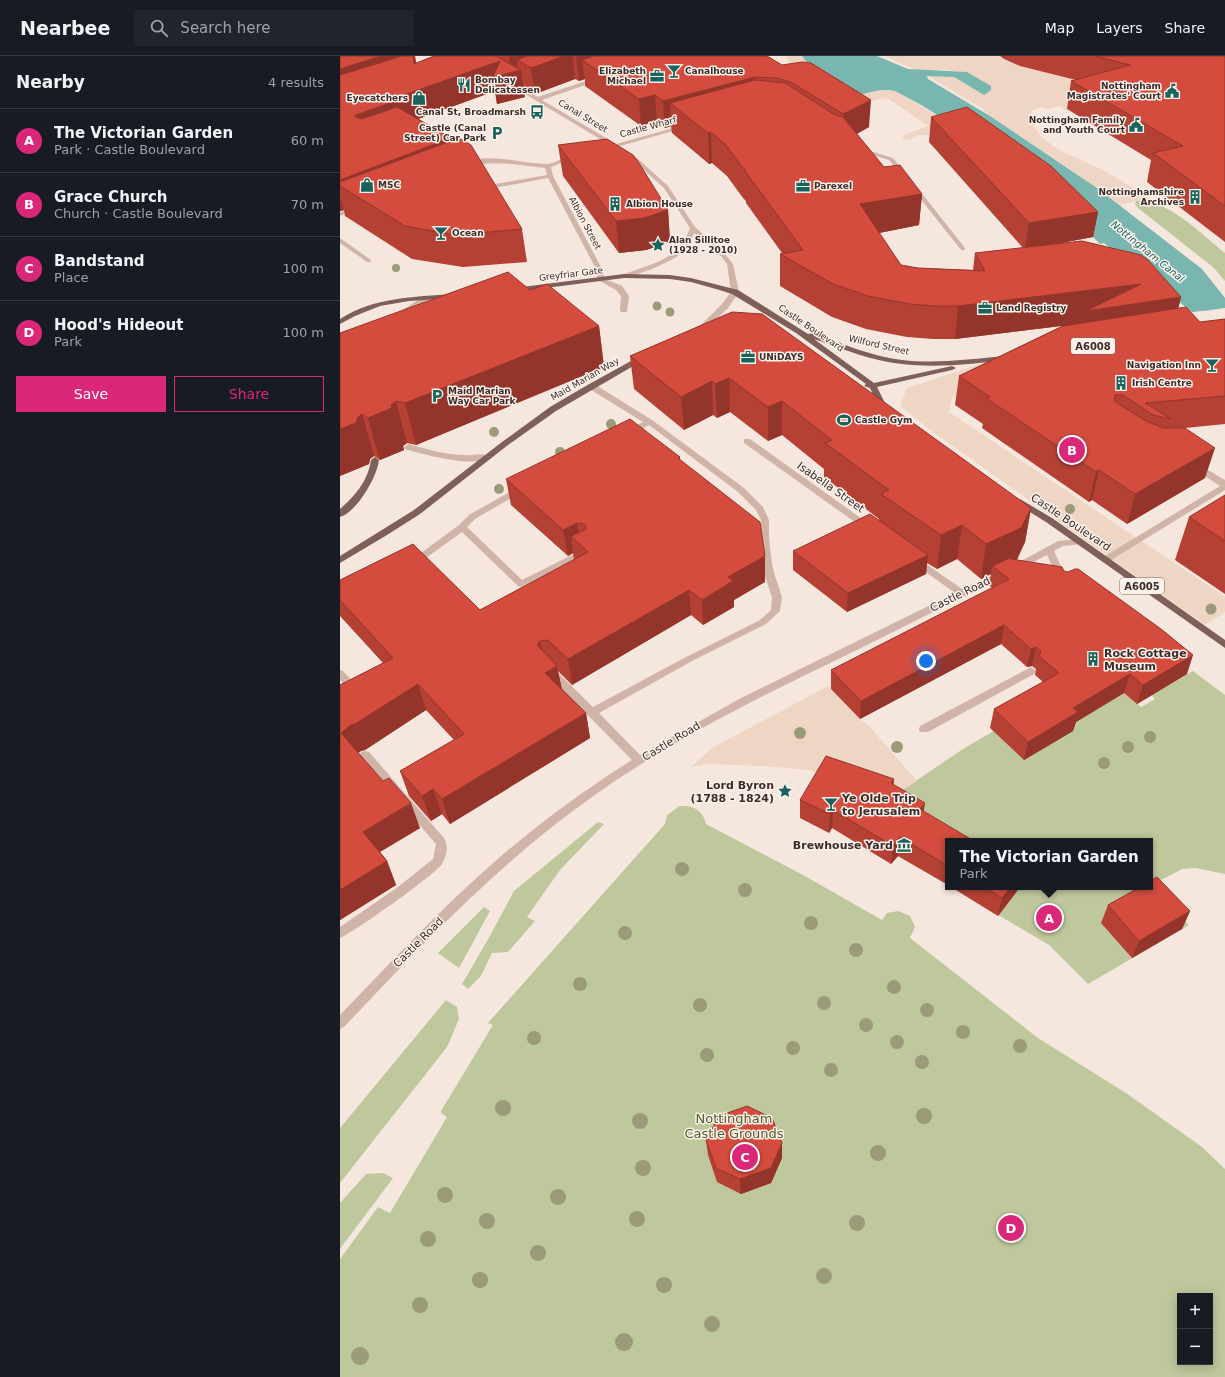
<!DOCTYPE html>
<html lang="en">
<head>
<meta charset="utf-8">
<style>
  body { margin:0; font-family:"DejaVu Sans",sans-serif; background:#20242c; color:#f1f3f6 }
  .controls { position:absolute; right:12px; bottom:12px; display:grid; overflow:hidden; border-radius:0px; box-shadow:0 2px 10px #0003 }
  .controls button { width:36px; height:36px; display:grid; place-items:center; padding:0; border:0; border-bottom:1px solid #363941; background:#171b24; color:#f1f3f6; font:20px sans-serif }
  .you { position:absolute; left:586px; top:605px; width:14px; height:14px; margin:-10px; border:3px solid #fff; border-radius:50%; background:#1a73e8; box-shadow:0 0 0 6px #1a73e833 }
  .badge { display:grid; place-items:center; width:26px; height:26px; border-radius:50%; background:#db2777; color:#fff; font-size:13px; font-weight:700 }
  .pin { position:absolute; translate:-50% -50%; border:2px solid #fff; box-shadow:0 1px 4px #0006 }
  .popup { position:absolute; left:605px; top:782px; width:208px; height:52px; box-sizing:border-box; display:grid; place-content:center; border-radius:0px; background:#171b24; filter:drop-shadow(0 1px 3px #0005); font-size:13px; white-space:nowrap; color:#9ea1a6 }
  .popup b { font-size:15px; color:#f1f3f6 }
  .popup::after { content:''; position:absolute; left:50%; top:100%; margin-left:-8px; border:8px solid transparent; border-top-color:#171b24 }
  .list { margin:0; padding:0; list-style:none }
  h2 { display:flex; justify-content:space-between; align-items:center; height:52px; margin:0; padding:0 16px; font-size:17px }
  h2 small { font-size:13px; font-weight:400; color:#9ea1a6 }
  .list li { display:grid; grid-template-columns:26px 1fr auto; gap:12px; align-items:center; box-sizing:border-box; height:64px; padding:0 16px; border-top:1px solid #363941 }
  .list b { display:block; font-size:15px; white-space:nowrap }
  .list p { margin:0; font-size:13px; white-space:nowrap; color:#9ea1a6 }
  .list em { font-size:13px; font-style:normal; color:#9ea1a6 }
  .actions { display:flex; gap:8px; padding:12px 16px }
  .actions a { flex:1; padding:9px 0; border:1px solid #db2777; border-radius:0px; text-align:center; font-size:14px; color:#db2777 }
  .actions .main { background:#db2777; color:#fff }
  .icon { flex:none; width:22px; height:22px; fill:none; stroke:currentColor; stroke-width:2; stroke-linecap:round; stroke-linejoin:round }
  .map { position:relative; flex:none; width:885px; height:1321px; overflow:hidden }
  header { display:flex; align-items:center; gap:24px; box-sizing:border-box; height:56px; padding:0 20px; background:#171b24; border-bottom:1px solid #363941 }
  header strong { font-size:19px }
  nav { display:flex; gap:22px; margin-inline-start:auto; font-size:14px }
  .search { width:280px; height:36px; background:#20242c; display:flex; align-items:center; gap:10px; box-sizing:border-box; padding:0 14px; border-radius:0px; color:#9ea1a6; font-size:15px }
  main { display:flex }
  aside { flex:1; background:#171b24 }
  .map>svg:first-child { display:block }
  .green { fill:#bfc79c; fill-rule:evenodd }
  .plaza { fill:#efd5c3; fill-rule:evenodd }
  .water { fill:#79b6b0 }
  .pier { fill:#f5e7de }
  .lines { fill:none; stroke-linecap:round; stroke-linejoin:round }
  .minor { fill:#d0b4a8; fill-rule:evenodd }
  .major { fill:#7f6058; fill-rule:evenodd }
  .tree { fill:#9b9b7a }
  .wall { fill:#b54135 }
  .shaded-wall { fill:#94352b }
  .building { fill:#d34c3e; stroke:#94352b }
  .labels { text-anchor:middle; stroke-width:3; stroke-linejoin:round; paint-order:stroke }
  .far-poi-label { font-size:9px; font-weight:bold; fill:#3c2c29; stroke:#fcf2eb; text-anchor:start }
  .far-street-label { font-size:9px; fill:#3c2c29; stroke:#fcf2eb }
  .far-water-label { font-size:10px; font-style:italic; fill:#19635d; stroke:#fcf2eb }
  .shield { fill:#fcf2eb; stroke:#766763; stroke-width:1 }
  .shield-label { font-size:10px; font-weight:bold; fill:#3c2c29 }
  .street-label { font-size:11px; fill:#3c2c29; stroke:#fcf2eb }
  .poi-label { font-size:11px; font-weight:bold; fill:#3c2c29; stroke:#fcf2eb; text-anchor:start }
  .near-park-label { font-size:13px; fill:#525d29; stroke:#fcf2eb }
</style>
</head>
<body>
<header>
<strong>Nearbee</strong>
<div class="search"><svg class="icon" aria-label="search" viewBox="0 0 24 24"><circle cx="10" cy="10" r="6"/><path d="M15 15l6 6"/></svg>Search here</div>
<nav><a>Map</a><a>Layers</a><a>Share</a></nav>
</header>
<main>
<aside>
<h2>Nearby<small>4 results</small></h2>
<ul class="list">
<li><span class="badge">A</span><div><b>The Victorian Garden</b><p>Park · Castle Boulevard</p></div><em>60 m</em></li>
<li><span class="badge">B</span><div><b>Grace Church</b><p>Church · Castle Boulevard</p></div><em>70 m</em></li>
<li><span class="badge">C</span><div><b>Bandstand</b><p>Place</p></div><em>100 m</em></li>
<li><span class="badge">D</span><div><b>Hood's Hideout</b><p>Park</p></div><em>100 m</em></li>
</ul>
<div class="actions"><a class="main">Save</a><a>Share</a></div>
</aside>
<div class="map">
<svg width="885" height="1321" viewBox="0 0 885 1321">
  <rect width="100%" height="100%" fill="#f5e7de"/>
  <path class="green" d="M796 145C827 142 862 179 885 197V225L873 211 798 152 795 148Z
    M853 615 885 639V818L855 812 842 813 812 829 849 869 748 928 709 889 611 831H810V785H608V829L558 800 551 808 552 741 626 691 654 675 784 637 801 651 815 643 811 639Z
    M340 750C353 749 363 754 366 768L463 819 542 864 547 857 558 855 570 860 575 871 570 882 698 982 786 1037 862 1091 885 1113V1321H0V1203L38 1151 50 1157 107 1061 101 1057V1055L153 969 148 967 325 768 327 759ZM840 1240H870V1306H840Z
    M258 766 264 768 220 814 187 861 195 865 168 896 152 897 141 920 128 933 122 928 150 880 174 835Z
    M144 851 150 855 119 912 98 897Z
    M106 944 117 951 119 963 107 991 0 1127V1072Z
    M43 1117 53 1122 0 1193V1147L26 1118Z"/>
  <path class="plaza" d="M448 0H462L514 40 540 34 555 35 615 70 595 79H579L569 84 562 82 566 78 588 70 550 44 544 42 500 52 462 20 445 1Z
    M544 0H659L667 5 680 10 704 13 783 37 725 54 719 50 708 53 703 51 693 54 688 61 701 81 719 94 765 115 808 141 780 149 727 111 650 60 643 53 583 17ZM599 13 624 16 634 19 644 39Z
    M670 304 612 342 609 356 885 541V556L865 569 589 373 560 350 567 332 643 307Z
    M488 630 520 663 529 670 577 725 552 741 469 714 423 710 369 708 351 711 372 692Z"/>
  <path class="water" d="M462 0H537L568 13 627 16 651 30V34L644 39 614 21 587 20 588 23 650 60 757 132 862 213 885 242V269L864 255 852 256 764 187 760 188 707 135 624 76 583 50 555 35 548 34H540L514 40 478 21Z"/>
  <path class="pier" d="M885 252V271L863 257 852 258 849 257Z"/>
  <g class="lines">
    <path class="minor" d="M258 21 261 23 260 24 202 44 276 88 344 69 347 71 280 90 297 102 328 130 355 171 385 198 393 208 399 236 388 252 363 276H357L356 274 382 248 391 236 387 208 381 200 354 177C351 184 347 193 340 198 333 205 291 223 282 221V219C299 212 323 207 337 194 343 188 347 180 350 172L324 132 293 104 274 92 261 94V92L270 89 170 29 175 28 198 41Z
      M521 92 553 102 567 119 562 120 549 104 519 95V93Z
      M232 99 234 100V102L211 111 213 120 261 211 265 223 282 230 289 240 287 256H281L280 254 281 240 276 234 258 224 255 211 208 122 149 133 146 131 149 129 207 119 205 112C180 109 154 104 129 110L126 108C144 95 184 108 206 108 214 108 224 101 232 99Z
      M572 130H576L625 192V194H621L572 132Z
      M17 150 19 151V153L0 160V156Z
      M0 182 31 204V206H27L0 187Z
      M84 240H90L91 242 67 259H61V255Z
      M248 328H254L312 364 404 432 423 451 429 464V482L432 508 435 520 442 541 440 555 426 568 352 605 259 657 300 699 401 642 615 537 573 507 572 505 573 503H579L622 533 660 516H666L668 518 666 520C615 544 564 571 513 596 419 641 325 687 241 749 153 813 79 892 4 971L0 973V959C52 905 103 850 160 801 202 765 246 733 292 704L208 619 206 616 208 613H214L253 651 346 601 420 564 431 554 432 541 425 520 421 482V464L416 454 398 436 309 369 291 379H285V375L303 366 248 332Z
      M404 383H410L532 470 533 472 532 474H526L404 387Z
      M68 388C87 393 105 399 125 399 132 400 144 396 149 401 137 413 81 398 65 393L64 391Z
      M856 407 885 424V434L768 506H762L761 504 762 502 880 430 853 412 852 410Z
      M180 430 184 433 183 435 135 463 127 471 182 524 242 494H248L249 496 248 498 181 531 178 530 122 476 76 509H70L69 507 70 505 119 469 129 459Z
      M739 483 743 486 742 488 723 490 714 495 726 521 724 523H718L707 499 680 513H674L673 511 674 509 718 485Z
      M691 611 696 615 694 618 588 676H580L579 673 580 670Z
      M0 614 3 615 18 631 20 634 18 637H12L0 624Z
      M25 695 29 696 104 782C109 790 107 799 102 808 96 818 13 877 0 882V871L58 831 93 803 96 788 21 702 20 699 21 696Z"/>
    <path class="major" d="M284 218 330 219 351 222 398 234 468 278 474 277C502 288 531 300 562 304 596 308 631 303 666 300L670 302 666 304C632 308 597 312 562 308 532 305 503 293 474 283L534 327 612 310 616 312 612 314 537 331 547 351 543 353 539 351 530 332 524 330 526 328 456 277 392 238 376 233 351 226 330 223 284 222 174 236 170 234 174 232Z
      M113 238 117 240 116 242 69 245 40 250 15 260 0 268V263C34 241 74 241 113 238Z
      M300 300H306L307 302 216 355 168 389 80 458 47 479 0 507V500L74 454 162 386 210 351 244 331Z
      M35 401 39 404C37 421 17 456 0 461V453C15 440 28 425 31 404Z
      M680 443 712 462 885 584V592L706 466 677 448 676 446Z"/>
  </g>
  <g class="tree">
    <circle cx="56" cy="212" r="4"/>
    <circle cx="317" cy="250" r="4.5"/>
    <circle cx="330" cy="256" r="4.5"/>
    <circle cx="271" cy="368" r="5"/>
    <circle cx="154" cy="376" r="5"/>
    <circle cx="220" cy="396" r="5"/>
    <circle cx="159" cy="433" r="5"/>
    <circle cx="730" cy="453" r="5"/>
    <circle cx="871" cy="553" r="5.5"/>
    <circle cx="460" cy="677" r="6"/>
    <circle cx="810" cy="681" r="6"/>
    <circle cx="557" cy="691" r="6"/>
    <circle cx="788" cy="691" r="6"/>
    <circle cx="764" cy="707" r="6"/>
    <circle cx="342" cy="813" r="7"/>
    <circle cx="405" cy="834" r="7"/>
    <circle cx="471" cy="867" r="7"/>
    <circle cx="285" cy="877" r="7"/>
    <circle cx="516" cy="894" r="7"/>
    <circle cx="240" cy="928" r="7"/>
    <circle cx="554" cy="931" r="7"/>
    <circle cx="484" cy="947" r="7"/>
    <circle cx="360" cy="949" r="7"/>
    <circle cx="587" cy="954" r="7"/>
    <circle cx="526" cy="969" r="7"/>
    <circle cx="623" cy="976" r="7"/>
    <circle cx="194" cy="982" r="7"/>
    <circle cx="557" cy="986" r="7"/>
    <circle cx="680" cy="990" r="7"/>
    <circle cx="453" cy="992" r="7"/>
    <circle cx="367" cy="999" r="7"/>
    <circle cx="582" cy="1006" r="7"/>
    <circle cx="491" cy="1014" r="7"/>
    <circle cx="163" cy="1052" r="8"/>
    <circle cx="584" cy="1060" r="8"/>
    <circle cx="300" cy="1065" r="8"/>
    <circle cx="538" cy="1097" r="8"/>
    <circle cx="303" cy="1112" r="8"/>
    <circle cx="105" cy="1139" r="8"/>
    <circle cx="218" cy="1141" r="8"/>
    <circle cx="297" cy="1163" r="8"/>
    <circle cx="147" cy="1165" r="8"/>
    <circle cx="517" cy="1167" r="8"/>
    <circle cx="88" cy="1183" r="8"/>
    <circle cx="198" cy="1197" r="8"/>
    <circle cx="484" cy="1220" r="8"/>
    <circle cx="140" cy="1224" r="8"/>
    <circle cx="324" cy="1229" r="8"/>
    <circle cx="80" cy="1249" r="8"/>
    <circle cx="372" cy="1268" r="8"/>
    <circle cx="284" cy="1286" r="9"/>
    <circle cx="20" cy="1300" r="9"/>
  </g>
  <path class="wall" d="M0 0H75L76 7 94 0H427L529 71 517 78 544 111 582 138 579 169 539 177 561 209 578 212 633 214 635 197 683 192 589 86 591 61 758 156 753 181 720 187 841 241 838 253 860 266 885 263V368L845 372 865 422 787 468 752 444 749 446 642 372 643 368 615 349 619 320 722 270 615 283H593L567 281 526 273 492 261 440 230V198L442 197 406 147V145L403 142 387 120 372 107 369 108 332 77 331 70 325 72 317 65 301 70 245 30V23L239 25 235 23 195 38 184 32 185 41 157 48 155 35 78 63 112 85 182 173 187 206 123 211 72 203 5 160 4 154 0 155Z
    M660 0H885V186L807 126 811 104 727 53 731 25 736 24 680 10 664 3Z
    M218 89 328 154 330 186 306 194 279 197 223 120Z
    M190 234 259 270 264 311 76 389 67 387 63 390 64 394 40 404 34 400 30 403 29 408 0 420V277Z
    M392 256 691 452 685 486 677 504 724 515 847 618 797 648 784 637 736 666 733 675 684 704 650 672 654 653 703 626 695 619 696 613 692 610 687 611 661 588 520 663 491 633V614L652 532 649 529 651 518 641 523 617 503 597 513 587 507 586 518 507 556 453 514V495L539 465V463L484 421V413L442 379 428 385 390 356 377 362 373 359 344 374 294 333 290 300Z
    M340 401V404L425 526 394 544V551L363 569 351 559 232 629 218 615 222 633 246 657 250 682 110 768 102 758 91 765 69 740 60 715 114 684 86 654 25 694 21 695 18 697 80 772 40 796 47 805 56 829 0 864V629L43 607 0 560V524L140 554 234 504 233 497 228 500 171 449 166 423Z
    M885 439V538L835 504 849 461Z
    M554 723 553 729 584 756 608 785V829L558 800 551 808 492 772 489 777 460 762V744Z
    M611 831H680L658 860Z
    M768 849 850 855 842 873 792 902 761 867Z
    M366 1084 442 1102 431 1127 401 1138 377 1126 368 1099Z"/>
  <path class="shaded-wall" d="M41 0H75L77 17 160 5 172 17 169 0H233L235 23 195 38 191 12 177 4 178 15 181 14 185 41 157 48 155 35 56 71 22 87 0 41V13Z
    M236 0H285L242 4 245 23 239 25Z
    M415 21V48L330 47 331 70 325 72 323 45Z
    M315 39 317 65 301 70 299 43Z
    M531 44 529 71 502 85 503 58Z
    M371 76 372 107 369 108 368 77Z
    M111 82 117 109 0 130V124Z
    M582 138 579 169 519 181 520 148Z
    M0 141 4 154 0 155Z
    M328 154 330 186 306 194 279 197 276 165Z
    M758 156 753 181 685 194 689 167Z
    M801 228 841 241 833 274 744 267 615 283 618 250Z
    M259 270 264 311 76 389 65 347Z
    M389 322 390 356 377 362 375 328Z
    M372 325 373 359 344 374 341 341Z
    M56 345 67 387 63 390 64 394 40 404 28 362 51 349Z
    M442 345V379L428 385V351Z
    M22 358 34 400 30 403 29 408 0 420V373Z
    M875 392 865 422 787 468 795 438Z
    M759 414 752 444 749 446 756 416Z
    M691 452 685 486 675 506 652 510 651 518 641 523 646 488Z
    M237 467 241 489 231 480 233 497 228 500 223 474Z
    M622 469 617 503 597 513 601 479Z
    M588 499 586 518 507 556 508 537Z
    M425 500V526L394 544V551L363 569 362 544 388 521Z
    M349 534 351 559 232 629 228 603Z
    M664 569 661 588 520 663 521 645Z
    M200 585 205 610 197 589Z
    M696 591 692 610 687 611 691 593Z
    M853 599 847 618 797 648 803 629Z
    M217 610 222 635 205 617Z
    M790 618 784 637 736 666 733 675 684 704 688 686 733 652Z
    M78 628 86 654 25 694 21 695 11 702 1 677 11 669Z
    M246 657 250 682 110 768 102 743Z
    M554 723 552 741 551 727Z
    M93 733 102 758 91 765 82 740Z
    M71 747 80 772 33 800 23 776Z
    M585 747 582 765 580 753Z
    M493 754 492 772 489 777 490 758Z
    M560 781 558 800 551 808 553 790Z
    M47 805 56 829 0 864V834Z
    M671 831H680L658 860 662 842Z
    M850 855 842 873 792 902 799 885Z
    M442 1087V1102L431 1127 401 1138 400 1123Z"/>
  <path class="building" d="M0 0H41L0 13Z
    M62 0H73L74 8 94 0H156L181 14 153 21 160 5 47 45 50 47 16 59 15 61 22 63 57 51 111 82 0 124V19Z
    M187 0H224L191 12 177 4Z
    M254 0H427L442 9 462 6 471 7 531 44 503 58 451 26 436 22 415 21 323 45 315 39 299 43 242 4Z
    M755 0H885V150L813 97 843 90 731 25 790 9Z
    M415 24 445 27 495 59 503 61 544 111 560 109 582 138 520 148 561 209 578 212 645 215 635 197 742 185 801 199 808 204 841 241 746 255 801 228 618 250H596L570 248 528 240 493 228 440 198 463 194 405 115 406 114 402 111 386 89 371 76 368 77 330 47Z
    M627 51 711 110 758 156 689 167 591 61Z
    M119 82 131 89 182 173 116 179 65 170 0 130V126Z
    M267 83 293 99 299 107 328 154 304 162 276 165 218 89Z
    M168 216 190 234 207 228 259 270 65 347 56 345 51 349 52 352 28 362 22 358 18 361 16 367 0 373V277Z
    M846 251 860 266 885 263V340L805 347 831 363 813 359 783 339H775V346L806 365 823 372H845L875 392 795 438 759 414 756 416 646 342 650 341 619 320 723 270Z
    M392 256 422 258 691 452 681 472 646 488 622 469 601 479 541 438 549 434 485 387 492 384 442 345 428 351 389 322 375 328 372 325 341 341 290 300Z
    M290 363 340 401 338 402 420 466 425 500 388 521 393 525 362 544 349 534 228 603 208 584 200 585 197 589 200 592 217 610 205 617 246 657 102 743 93 733 82 740 60 715 124 678 78 628 15 668 11 669 1 677 43 725 49 722 71 747 23 776 47 805 0 834V629L53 602 0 544V524L73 488 140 554 248 496 231 480 245 474 246 471 245 468 237 467 223 474 166 423Z
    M885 439V485L849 461Z
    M530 458 588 499 508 537 453 495Z
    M672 501 671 503 722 511 724 515 728 516 735 513H738L821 573 853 599 803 629 790 618 733 652 738 656 688 686 654 653 719 617 699 600 701 595 696 591 691 593 664 569 521 645 491 614 669 523 652 510Z
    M486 700 554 723 551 727 585 747 580 753 634 785H608V810L560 781 553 790 493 754 490 758 460 744Z
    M817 821 850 855 799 885 768 849 800 831H810V825Z
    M644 831H671L662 842Z
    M407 1050 432 1062 442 1087 431 1112 400 1123 376 1112 366 1084 379 1060Z"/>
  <defs>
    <symbol id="bar-bare" viewBox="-9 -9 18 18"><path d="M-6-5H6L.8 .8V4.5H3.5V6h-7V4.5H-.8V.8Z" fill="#19635d" stroke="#fcf2eb" stroke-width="2.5" paint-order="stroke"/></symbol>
    <symbol id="office-bare" viewBox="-9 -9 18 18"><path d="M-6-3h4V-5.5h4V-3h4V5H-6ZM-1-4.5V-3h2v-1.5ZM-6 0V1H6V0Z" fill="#19635d" stroke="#fcf2eb" stroke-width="2.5" paint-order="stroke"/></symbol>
    <symbol id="restaurant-bare" viewBox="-9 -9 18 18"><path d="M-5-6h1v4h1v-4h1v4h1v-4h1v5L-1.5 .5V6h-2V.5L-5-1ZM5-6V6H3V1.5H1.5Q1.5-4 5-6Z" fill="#19635d" stroke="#fcf2eb" stroke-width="2.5" paint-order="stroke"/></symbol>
    <symbol id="civic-bare" viewBox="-9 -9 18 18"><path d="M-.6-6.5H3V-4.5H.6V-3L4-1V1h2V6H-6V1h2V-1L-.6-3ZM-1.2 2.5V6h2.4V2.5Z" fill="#19635d" stroke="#fcf2eb" stroke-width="2.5" paint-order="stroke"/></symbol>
    <symbol id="shop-bare" viewBox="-9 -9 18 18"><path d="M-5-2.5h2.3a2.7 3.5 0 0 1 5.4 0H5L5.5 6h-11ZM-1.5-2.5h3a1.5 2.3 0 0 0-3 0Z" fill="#19635d" stroke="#fcf2eb" stroke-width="2.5" paint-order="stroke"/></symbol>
    <symbol id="bus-bare" viewBox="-9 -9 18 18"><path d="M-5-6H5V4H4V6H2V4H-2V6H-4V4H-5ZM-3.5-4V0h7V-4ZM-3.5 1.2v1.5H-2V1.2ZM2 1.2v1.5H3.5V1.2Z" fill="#19635d" stroke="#fcf2eb" stroke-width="2.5" paint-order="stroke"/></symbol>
    <symbol id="parking-bare" viewBox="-9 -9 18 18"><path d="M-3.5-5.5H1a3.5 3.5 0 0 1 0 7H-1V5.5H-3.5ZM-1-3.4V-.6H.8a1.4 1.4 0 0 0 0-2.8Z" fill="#19635d" stroke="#fcf2eb" stroke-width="2.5" paint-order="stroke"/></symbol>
    <symbol id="building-bare" viewBox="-9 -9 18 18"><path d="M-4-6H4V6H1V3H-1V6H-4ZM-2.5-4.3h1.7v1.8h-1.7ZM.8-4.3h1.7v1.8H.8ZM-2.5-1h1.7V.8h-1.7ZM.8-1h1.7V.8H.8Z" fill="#19635d" stroke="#fcf2eb" stroke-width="2.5" paint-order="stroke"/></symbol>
    <symbol id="sight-bare" viewBox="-9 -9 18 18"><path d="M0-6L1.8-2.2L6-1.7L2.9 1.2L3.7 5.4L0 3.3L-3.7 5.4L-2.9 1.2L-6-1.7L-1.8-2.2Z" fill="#19635d" stroke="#fcf2eb" stroke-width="2.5" paint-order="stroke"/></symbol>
    <symbol id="stadium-bare" viewBox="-9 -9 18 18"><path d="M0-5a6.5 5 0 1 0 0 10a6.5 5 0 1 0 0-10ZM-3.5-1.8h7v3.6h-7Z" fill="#19635d" stroke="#fcf2eb" stroke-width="2.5" paint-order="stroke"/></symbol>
    <symbol id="museum-bare" viewBox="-9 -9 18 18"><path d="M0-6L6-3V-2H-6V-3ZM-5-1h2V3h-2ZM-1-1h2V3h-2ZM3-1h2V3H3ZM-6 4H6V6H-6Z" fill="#19635d" stroke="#fcf2eb" stroke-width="2.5" paint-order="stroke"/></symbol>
  </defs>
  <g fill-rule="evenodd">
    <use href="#bar-bare" x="324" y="5" width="20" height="20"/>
    <use href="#office-bare" x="307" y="10" width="20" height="20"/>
    <use href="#restaurant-bare" x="114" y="19" width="20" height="20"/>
    <use href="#civic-bare" x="822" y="25" width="20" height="20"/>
    <use href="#shop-bare" x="69" y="32" width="20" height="20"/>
    <use href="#bus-bare" x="187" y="46" width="20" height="20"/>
    <use href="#civic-bare" x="786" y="59" width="20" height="20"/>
    <use href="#parking-bare" x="147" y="67" width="20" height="20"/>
    <use href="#shop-bare" x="17" y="119" width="20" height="20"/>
    <use href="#office-bare" x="453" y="120" width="20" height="20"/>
    <use href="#building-bare" x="845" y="131" width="20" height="20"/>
    <use href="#building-bare" x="265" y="138" width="20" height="20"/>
    <use href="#bar-bare" x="91" y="167" width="20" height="20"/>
    <use href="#sight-bare" x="308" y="179" width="20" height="20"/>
    <use href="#office-bare" x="635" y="242" width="20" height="20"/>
    <use href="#office-bare" x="398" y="291" width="20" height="20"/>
    <use href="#bar-bare" x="862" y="299" width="20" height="20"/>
    <use href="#building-bare" x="771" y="317" width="20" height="20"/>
    <use href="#parking-bare" x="87" y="330" width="20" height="20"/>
    <use href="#stadium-bare" x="494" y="354" width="20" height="20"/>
    <use href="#building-bare" x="743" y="593" width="20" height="20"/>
    <use href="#sight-bare" x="435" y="725" width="20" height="20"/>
    <use href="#bar-bare" x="481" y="738" width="20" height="20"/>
    <use href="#museum-bare" x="554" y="779" width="20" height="20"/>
  </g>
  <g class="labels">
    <g class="far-poi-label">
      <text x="306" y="18" text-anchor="end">Elizabeth<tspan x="306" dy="10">Michael</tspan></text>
      <text x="345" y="18">Canalhouse</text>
      <text x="135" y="27">Bombay<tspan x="135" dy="10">Delicatessen</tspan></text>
      <text x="821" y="33" text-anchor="end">Nottingham<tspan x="821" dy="10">Magistrates' Court</tspan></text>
      <text x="68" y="45" text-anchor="end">Eyecatchers</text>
      <text x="186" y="59" text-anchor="end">Canal St, Broadmarsh</text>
      <text x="785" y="67" text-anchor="end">Nottingham Family<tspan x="785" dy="10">and Youth Court</tspan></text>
      <text x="146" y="75" text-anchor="end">Castle (Canal<tspan x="146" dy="10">Street) Car Park</tspan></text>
      <text x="38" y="132">MSC</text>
      <text x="474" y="133">Parexel</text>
      <text x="844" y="139" text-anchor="end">Nottinghamshire<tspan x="844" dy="10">Archives</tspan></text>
      <text x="286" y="151">Albion House</text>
      <text x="112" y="180">Ocean</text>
      <text x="329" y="187">Alan Sillitoe<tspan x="329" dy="10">(1928 - 2010)</tspan></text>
      <text x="656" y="255">Land Registry</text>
      <text x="419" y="304">UNiDAYS</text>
      <text x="861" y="312" text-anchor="end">Navigation Inn</text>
      <text x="792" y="330">Irish Centre</text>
      <text x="108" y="338">Maid Marian<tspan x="108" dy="10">Way Car Park</tspan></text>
      <text x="515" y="367">Castle Gym</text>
    </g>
    <g class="far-street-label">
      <text transform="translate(243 60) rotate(31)" y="3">Canal Street</text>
      <text transform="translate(308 71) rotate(-15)" y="3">Castle Wharf</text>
      <text transform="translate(245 167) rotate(62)" y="3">Albion Street</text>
      <text transform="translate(231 218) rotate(-7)" y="3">Greyfriar Gate</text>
      <text transform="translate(471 272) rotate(34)" y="3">Castle Boulevard</text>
      <text transform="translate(539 289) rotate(13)" y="3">Wilford Street</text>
      <text transform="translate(245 323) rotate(-30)" y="3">Maid Marian Way</text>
    </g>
    <g class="far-water-label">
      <text transform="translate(808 195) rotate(39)" y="4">Nottingham Canal</text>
    </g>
    <g class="shield">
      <rect x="731" y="282" width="44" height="16" rx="3"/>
      <rect x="780" y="522" width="44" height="16" rx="3"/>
    </g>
    <g class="shield-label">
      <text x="753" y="294">A6008</text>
      <text x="802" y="534">A6005</text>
    </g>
    <g class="street-label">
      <text transform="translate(491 431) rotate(35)" y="4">Isabella Street</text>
      <text transform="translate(731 466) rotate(34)" y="4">Castle Boulevard</text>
      <text transform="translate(620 538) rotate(-26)" y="4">Castle Road</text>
      <text transform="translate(331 685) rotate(-31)" y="4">Castle Road</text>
      <text transform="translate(78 886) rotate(-45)" y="4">Castle Road</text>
    </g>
    <g class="poi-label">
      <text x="764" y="601">Rock Cottage<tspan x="764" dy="13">Museum</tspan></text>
      <text x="434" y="733" text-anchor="end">Lord Byron<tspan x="434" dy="13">(1788 - 1824)</tspan></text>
      <text x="502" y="746">Ye Olde Trip<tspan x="502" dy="13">to Jerusalem</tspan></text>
      <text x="553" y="793" text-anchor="end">Brewhouse Yard</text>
    </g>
    <g class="near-park-label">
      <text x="394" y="1067">Nottingham<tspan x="394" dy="15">Castle Grounds</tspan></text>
    </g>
  </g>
</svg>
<div class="controls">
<button>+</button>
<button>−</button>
</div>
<div class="you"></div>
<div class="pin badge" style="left:709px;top:862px">A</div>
<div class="popup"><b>The Victorian Garden</b>Park</div>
<div class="pin badge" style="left:732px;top:394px">B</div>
<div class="pin badge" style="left:405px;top:1101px">C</div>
<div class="pin badge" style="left:671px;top:1172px">D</div>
</div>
</main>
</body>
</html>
